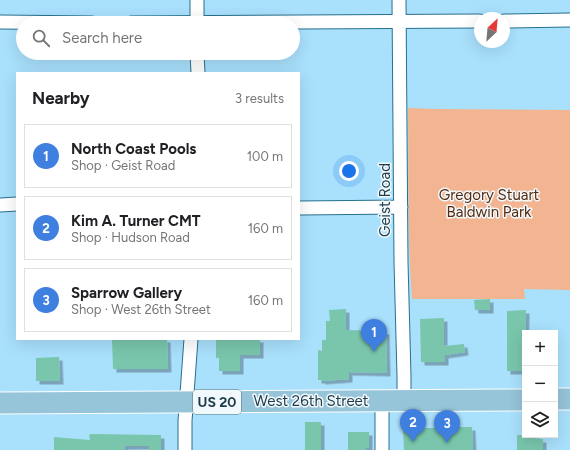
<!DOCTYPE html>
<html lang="en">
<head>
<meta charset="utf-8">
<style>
  body { margin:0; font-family:Figtree,sans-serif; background:#f2f2f2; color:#202124 }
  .controls { position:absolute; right:12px; bottom:12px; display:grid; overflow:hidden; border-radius:0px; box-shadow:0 4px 16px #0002 }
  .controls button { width:36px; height:36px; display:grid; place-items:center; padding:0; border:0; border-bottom:1px solid #e0e0e0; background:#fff; color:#202124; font:20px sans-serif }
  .compass { position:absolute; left:474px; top:12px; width:36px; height:36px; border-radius:50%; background:#fff; box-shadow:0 4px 16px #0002; rotate:26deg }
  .you { position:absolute; left:349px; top:171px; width:14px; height:14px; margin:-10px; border:3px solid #fff; border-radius:50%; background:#1a73e8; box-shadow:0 0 0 6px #1a73e833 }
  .badge { display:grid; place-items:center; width:26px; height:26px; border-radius:50%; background:#111827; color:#fff; font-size:13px; font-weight:700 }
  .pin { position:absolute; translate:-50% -33px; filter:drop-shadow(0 1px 2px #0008) }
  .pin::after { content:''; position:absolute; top:21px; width:14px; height:12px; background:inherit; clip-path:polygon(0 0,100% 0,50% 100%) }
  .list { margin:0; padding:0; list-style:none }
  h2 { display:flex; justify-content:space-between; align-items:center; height:52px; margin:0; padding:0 16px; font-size:17px }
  h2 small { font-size:13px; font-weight:400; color:#757577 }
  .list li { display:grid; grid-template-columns:26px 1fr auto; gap:12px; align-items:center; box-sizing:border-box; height:64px; margin:0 8px 8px; padding:0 8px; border:1px solid #e0e0e0; border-radius:0px }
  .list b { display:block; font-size:15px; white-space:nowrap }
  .list p { margin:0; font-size:13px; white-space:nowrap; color:#757577 }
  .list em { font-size:13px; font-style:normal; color:#757577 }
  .icon { flex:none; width:22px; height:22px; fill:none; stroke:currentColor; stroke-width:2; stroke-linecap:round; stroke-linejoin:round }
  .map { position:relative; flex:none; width:570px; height:450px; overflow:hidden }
  .search { position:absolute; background:#fff; box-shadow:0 4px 16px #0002; left:16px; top:16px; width:284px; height:44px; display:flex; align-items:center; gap:10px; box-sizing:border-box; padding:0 14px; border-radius:22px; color:#757577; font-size:15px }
  .panel { position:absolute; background:#fff; box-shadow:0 4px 16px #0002; left:16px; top:72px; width:284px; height:268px; border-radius:0px }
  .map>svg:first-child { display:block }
  .green { fill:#f2b491 }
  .building { fill:#79c6ac; filter:url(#shadow) }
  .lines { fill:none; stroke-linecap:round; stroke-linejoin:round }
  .minor-casing { stroke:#27708f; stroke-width:15 }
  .primary-casing { stroke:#fff; stroke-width:23 }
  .minor { stroke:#fff; stroke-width:13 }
  .primary { stroke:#96c4d9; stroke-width:21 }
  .labels { text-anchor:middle; stroke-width:3; stroke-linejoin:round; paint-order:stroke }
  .shield { fill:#f2f9fd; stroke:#5d747f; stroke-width:1 }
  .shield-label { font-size:14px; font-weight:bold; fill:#1d3b49 }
  .park-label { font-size:15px; fill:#572b0f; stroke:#f2f9fd }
  .street-label { font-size:15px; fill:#1d3b49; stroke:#f2f9fd }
</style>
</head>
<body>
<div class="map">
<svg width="570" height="450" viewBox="0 0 570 450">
  <defs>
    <filter id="shadow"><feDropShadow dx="3.5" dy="3.5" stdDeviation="0" flood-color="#0004"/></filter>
  </defs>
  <rect width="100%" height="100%" fill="#a9e0fc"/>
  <path class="green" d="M408 108 435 109 570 110V290L524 289 525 299H412C407 235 409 171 408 108Z"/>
  <path class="building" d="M490 299V310H475L474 300Z
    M346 309V330L386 331 387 373 349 372V379L322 381V380H318V350L322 351V340H326V321H330L329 310Z
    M526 310 525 371H507V311Z
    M444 318V346L464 344 465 352 445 355V362H421L420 319Z
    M112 339H167L168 369H113Z
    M216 339H260V355H240V371H219V358H216Z
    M59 357 60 381H36V358Z
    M305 422H321V450H305Z
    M458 427H472L473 450H404L403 428H437L446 430H458Z
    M348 432H369V448H366V450H348Z
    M91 434 161 435V450H149V446H125V450H54V437L90 440 89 435Z
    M517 435H536V439H543V450H517Z"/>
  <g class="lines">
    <defs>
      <path id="minor" d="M197 0V23
        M399 0 401 262 404 376V401
        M504 21 570 20
        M0 22 92 23
        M131 23 480 21
        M197 53 198 73
        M0 205 17 204
        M299 208 401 207
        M382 401V450
        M185 450V421L191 339"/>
      <path id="primary" d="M555 399H570
        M0 403 525 400"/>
    </defs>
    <use href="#minor" class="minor-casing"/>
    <use href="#primary" class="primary-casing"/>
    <use href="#minor" class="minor"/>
    <use href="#primary" class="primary"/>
  </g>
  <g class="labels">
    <rect class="shield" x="193" y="390" width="48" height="24" rx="3"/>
    <g class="shield-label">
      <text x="217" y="407">US 20</text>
    </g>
    <g class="park-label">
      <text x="489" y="200">Gregory Stuart<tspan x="489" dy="17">Baldwin Park</tspan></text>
    </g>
    <g class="street-label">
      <text transform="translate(385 200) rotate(-90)" y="5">Geist Road</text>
      <text x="311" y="406">West 26th Street</text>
    </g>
  </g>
</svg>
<div class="controls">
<button>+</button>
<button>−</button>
<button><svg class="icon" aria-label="layers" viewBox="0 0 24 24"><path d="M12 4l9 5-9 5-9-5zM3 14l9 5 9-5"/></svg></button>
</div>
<svg class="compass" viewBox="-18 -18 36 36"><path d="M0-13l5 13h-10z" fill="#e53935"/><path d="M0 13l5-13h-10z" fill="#757577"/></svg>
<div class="you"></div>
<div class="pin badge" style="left:374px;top:352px;background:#3f7fe0">1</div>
<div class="pin badge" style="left:413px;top:442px;background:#3f7fe0">2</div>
<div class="pin badge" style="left:447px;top:443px;background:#3f7fe0">3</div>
<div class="search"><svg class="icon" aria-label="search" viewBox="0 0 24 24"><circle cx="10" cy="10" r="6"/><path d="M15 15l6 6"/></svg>Search here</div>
<section class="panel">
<h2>Nearby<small>3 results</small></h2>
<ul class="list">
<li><span class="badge" style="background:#3f7fe0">1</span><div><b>North Coast Pools</b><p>Shop · Geist Road</p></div><em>100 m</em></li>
<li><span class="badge" style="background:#3f7fe0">2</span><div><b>Kim A. Turner CMT</b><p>Shop · Hudson Road</p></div><em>160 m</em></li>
<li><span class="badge" style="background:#3f7fe0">3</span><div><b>Sparrow Gallery</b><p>Shop · West 26th Street</p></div><em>160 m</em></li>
</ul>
</section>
</div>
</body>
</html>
